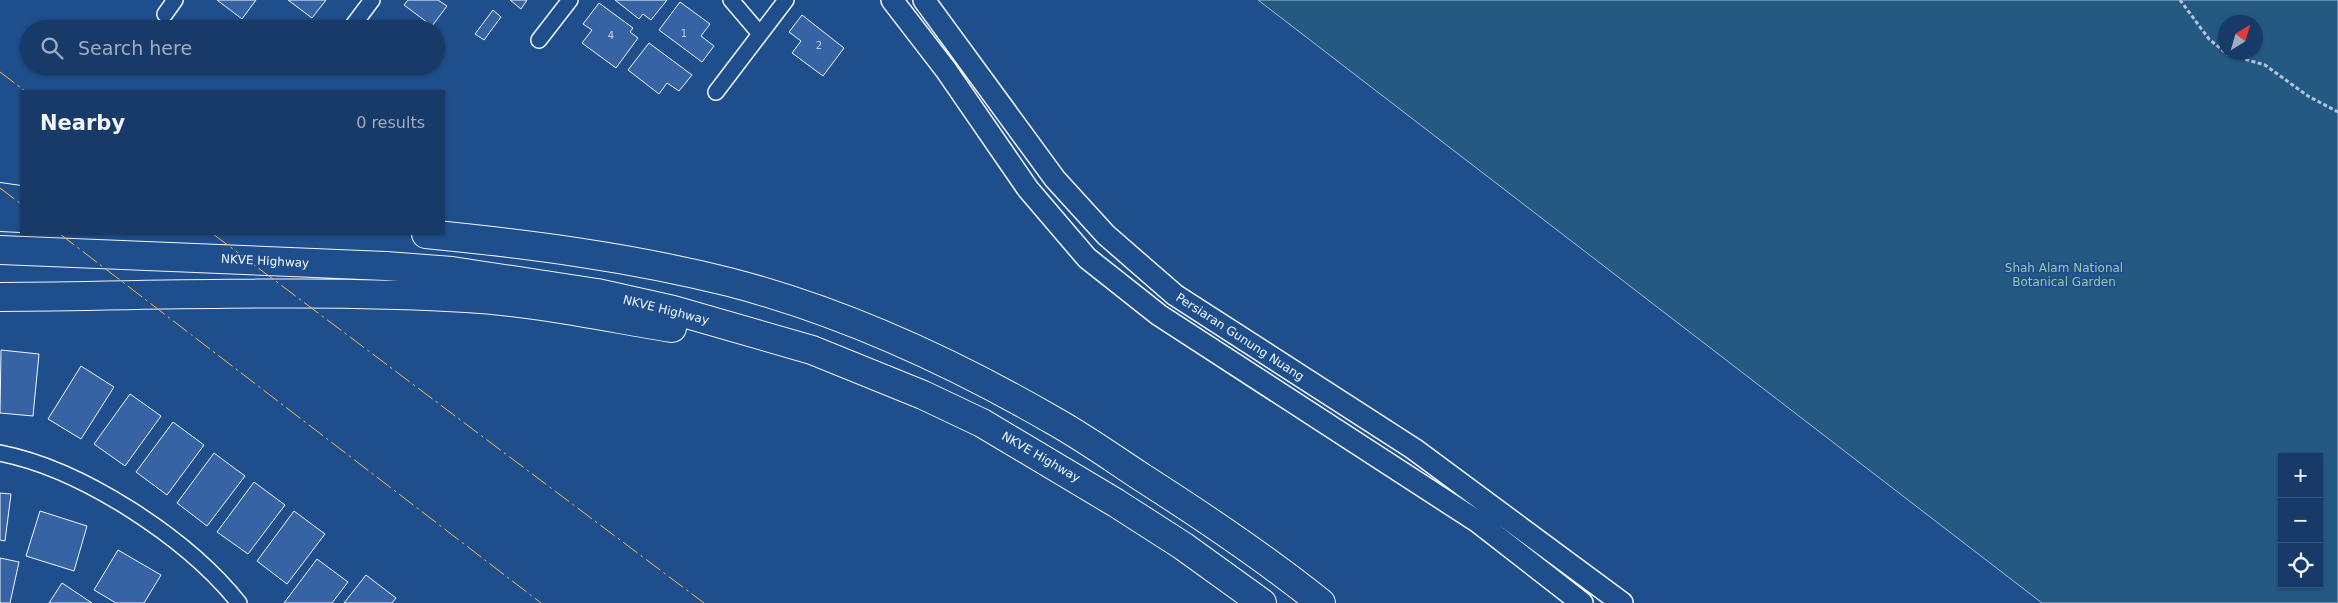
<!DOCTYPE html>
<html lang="en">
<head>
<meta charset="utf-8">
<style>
  body { margin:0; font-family:"DejaVu Sans",sans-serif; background:#20416f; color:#f1f3f6 }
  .controls { position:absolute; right:15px; bottom:15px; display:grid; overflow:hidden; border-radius:0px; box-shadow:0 1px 4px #0004 }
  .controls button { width:45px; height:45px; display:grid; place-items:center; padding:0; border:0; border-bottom:1px solid #36547d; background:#173a69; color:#f1f3f6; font:25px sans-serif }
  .compass { position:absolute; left:2218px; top:15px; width:45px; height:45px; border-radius:50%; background:#173a69; box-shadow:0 1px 4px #0004; rotate:37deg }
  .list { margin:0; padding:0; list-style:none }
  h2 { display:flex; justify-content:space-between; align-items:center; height:65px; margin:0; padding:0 20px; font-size:21px }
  h2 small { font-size:16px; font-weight:400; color:#9eadc0 }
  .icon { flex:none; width:28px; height:28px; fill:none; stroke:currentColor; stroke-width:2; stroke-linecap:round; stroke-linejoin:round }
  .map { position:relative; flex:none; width:2338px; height:603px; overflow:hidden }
  .search { position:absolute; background:#173a69; box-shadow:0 1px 4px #0004; left:20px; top:20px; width:425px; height:55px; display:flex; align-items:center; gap:12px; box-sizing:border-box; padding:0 18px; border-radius:28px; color:#9eadc0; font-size:19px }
  .panel { position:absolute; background:#173a69; box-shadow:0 1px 4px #0004; left:20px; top:90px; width:425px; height:145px; border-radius:0px }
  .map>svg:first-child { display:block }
  .green { fill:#245a82; stroke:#a8bbd7; fill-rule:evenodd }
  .building { fill:#3563a3; stroke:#f2f6ff }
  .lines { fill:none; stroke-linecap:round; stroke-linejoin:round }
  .street-casing { stroke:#f2f6ff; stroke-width:18 }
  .secondary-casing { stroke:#f2f6ff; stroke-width:24 }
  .highway-casing { stroke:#f2f6ff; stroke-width:30 }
  .path { stroke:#b3c4dc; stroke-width:3; stroke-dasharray:4 2.5; stroke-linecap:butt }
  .street { stroke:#1f4e8c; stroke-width:15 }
  .secondary { stroke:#1f4e8c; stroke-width:21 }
  .highway { stroke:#1f4e8c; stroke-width:28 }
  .power { stroke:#ffb74d; stroke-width:1; stroke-dasharray:18 4 2.5 4; stroke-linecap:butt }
  .labels { text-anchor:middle; stroke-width:4; stroke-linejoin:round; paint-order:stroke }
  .number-label { font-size:10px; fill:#c3d1e8 }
  .street-label { font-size:12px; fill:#f2f6ff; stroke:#1f4e8c }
  .park-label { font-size:12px; fill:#97c8a6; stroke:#1f4e8c }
</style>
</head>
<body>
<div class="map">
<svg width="2338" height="603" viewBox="0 0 2338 603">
  <rect width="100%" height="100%" fill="#1f4e8c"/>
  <path class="green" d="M1258 0H2338V603H2042ZM2226 22H2256V52H2226ZM2282 457H2319V584H2282Z"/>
  <path class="building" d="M217 0H256L242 19Z
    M288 0H326L312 18Z
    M408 0H438L447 6 432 26 404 5Z
    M510 0H527L521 9Z
    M615 0H667L651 20 643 14 639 19Z
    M680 2 710 24 701 36 714 46 702 62 659 30Z
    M599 3 633 28 630 32 638 38 616 68 582 43 592 30 583 24Z
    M493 10 501 17 484 40 475 34Z
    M802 15 844 48 823 76 792 53 801 41 789 32Z
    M649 43 692 75 679 91 667 83 659 94 628 70Z
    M1 350 39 354 33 416 0 413Z
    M81 366 114 387 81 439 48 419Z
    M130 394 161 416 125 466 94 444Z
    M173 422 204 445 167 495 136 472Z
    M214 453 245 476 207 526 177 503Z
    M254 482 285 505 248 554 217 532Z
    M0 493 11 494 5 541 0 540Z
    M40 511 87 526 74 571 26 556Z
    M294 511 325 534 287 584 257 561Z
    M118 550 161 575 144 603H116L94 590Z
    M0 558 19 562 10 603H0Z
    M317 559 348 582 332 603H284Z
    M366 575 396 598 392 603H344Z
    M62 583 92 603H49Z"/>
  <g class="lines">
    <defs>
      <path id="street" d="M731 0 760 34
        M165 14 175 0
        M351 28 372 0
        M539 40 570 0
        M716 92 786 0
        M0 453C82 469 187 538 239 603"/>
      <path id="secondary" d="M892 0 946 70 1028 189 1087 258 1159 315 1478 522 1582 603
        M924 0 1055 179 1106 235 1175 295 1414 449 1622 603"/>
      <path id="highway" d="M0 197 21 200
        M0 217 21 218
        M426 234C528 244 629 257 729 282 841 311 956 364 1056 422 1086 439 1114 459 1143 478 1204 517 1265 558 1321 603
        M0 250 386 266 452 271 597 293 673 310 812 350 923 395 982 423 1116 503 1183 546 1262 603
        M0 297C155 296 311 289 466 298 536 302 604 317 672 328"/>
    </defs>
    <use href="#street" class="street-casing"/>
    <use href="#secondary" class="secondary-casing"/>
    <use href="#highway" class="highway-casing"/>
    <path class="path" d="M2180 0 2209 39 2227 54 2265 65 2308 96 2338 112"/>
    <use href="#street" class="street"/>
    <use href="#secondary" class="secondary"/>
    <use href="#highway" class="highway"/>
    <path class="power" d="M0 72 25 91
      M0 188 21 204
      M60 234 541 603
      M213 234 704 603"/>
  </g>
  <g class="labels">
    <g class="number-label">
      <text x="684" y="37">1</text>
      <text x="611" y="39">4</text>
      <text x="819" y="49">2</text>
    </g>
    <g class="street-label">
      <text transform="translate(265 261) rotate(3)" y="4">NKVE Highway</text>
      <text transform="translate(666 310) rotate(14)" y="4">NKVE Highway</text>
      <text transform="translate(1240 337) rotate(33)" y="4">Persiaran Gunung Nuang</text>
      <text transform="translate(1041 457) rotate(30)" y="4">NKVE Highway</text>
    </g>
    <g class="park-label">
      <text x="2064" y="272">Shah Alam National<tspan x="2064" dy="14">Botanical Garden</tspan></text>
    </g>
  </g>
</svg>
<div class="controls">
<button>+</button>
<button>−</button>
<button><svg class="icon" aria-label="locate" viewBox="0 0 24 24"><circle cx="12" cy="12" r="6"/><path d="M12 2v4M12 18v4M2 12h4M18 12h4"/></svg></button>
</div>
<svg class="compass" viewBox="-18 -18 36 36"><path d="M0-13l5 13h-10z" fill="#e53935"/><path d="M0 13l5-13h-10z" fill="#9eadc0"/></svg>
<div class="search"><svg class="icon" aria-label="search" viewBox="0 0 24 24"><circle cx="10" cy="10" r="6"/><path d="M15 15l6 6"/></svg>Search here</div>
<section class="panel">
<h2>Nearby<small>0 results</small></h2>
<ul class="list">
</ul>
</section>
</div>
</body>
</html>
